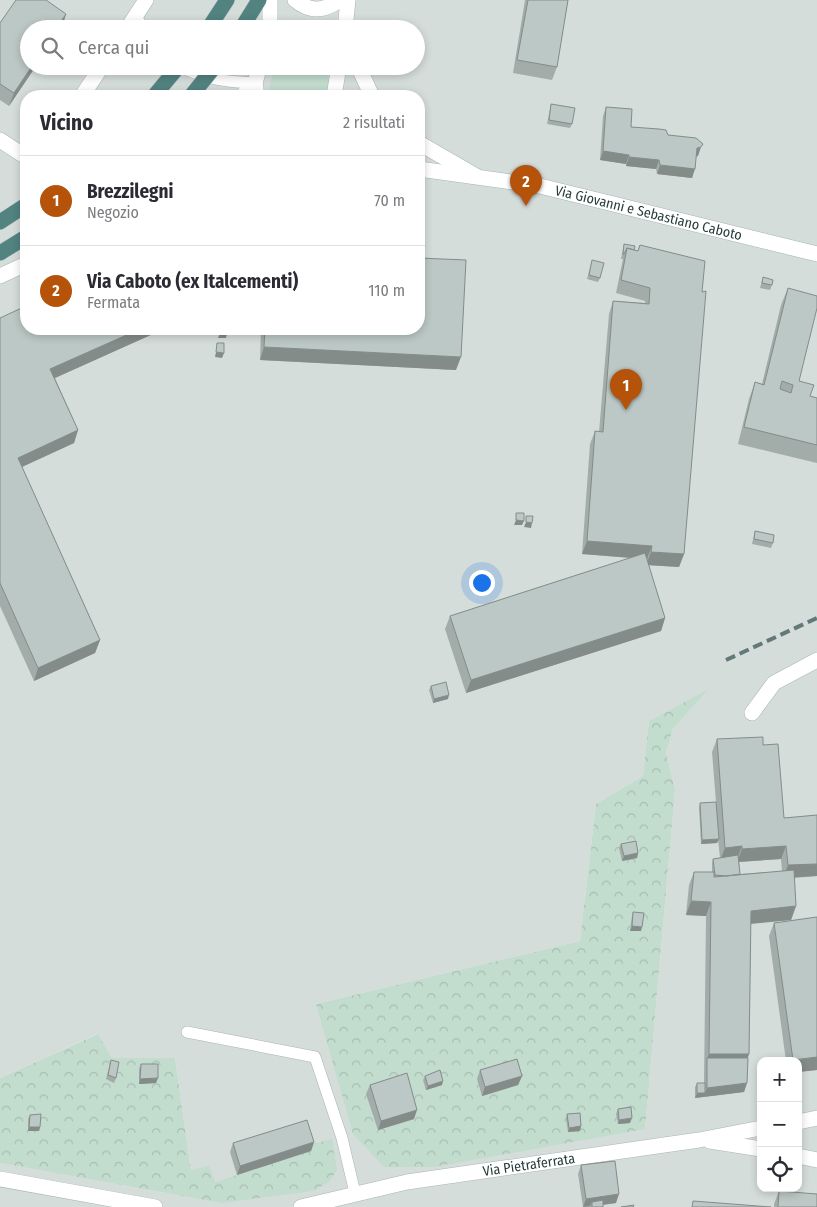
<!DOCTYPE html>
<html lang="it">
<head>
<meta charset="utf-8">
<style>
  body { margin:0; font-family:"Fira Sans Condensed",sans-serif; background:#f7f7f7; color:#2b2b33 }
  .controls { position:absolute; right:15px; bottom:15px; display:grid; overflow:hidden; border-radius:10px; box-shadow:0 2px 8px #0003 }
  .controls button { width:45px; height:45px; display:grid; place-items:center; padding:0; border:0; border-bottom:1px solid #e1e1e2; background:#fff; color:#2b2b33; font:25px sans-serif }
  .you { position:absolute; left:481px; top:582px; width:18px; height:18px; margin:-12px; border:4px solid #fff; border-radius:50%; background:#1a73e8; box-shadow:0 0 0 8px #1a73e833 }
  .badge { display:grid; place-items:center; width:32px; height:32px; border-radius:50%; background:#b45309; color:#fff; font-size:16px; font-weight:700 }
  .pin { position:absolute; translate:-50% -41px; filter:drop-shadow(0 1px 2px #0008) }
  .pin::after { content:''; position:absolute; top:26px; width:18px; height:15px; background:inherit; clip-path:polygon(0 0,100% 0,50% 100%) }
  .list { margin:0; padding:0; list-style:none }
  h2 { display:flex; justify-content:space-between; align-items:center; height:65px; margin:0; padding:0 20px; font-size:21px }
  h2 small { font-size:16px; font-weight:400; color:#7c7c81 }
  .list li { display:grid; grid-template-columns:32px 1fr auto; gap:15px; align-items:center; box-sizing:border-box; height:90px; padding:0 20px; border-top:1px solid #e1e1e2 }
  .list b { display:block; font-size:19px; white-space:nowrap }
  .list p { margin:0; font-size:16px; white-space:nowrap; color:#7c7c81 }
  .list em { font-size:16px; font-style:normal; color:#7c7c81 }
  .icon { flex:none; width:28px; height:28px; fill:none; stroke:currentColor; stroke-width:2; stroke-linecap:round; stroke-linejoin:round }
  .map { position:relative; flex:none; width:817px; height:1207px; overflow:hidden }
  .search { position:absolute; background:#fff; box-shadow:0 2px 8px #0003; left:20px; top:20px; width:405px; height:55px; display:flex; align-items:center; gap:12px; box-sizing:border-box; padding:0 18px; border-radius:28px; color:#7c7c81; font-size:19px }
  .panel { position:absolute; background:#fff; box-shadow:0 2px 8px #0003; left:20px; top:90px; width:405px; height:245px; border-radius:20px }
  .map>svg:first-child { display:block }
  .built { fill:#d5dddb; fill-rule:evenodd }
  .grass { fill:#c2dcce }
  .forest { fill:url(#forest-crowns) }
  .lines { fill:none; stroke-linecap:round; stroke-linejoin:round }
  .service-casing { stroke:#a9b6b4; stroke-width:12 }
  .minor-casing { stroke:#a9b6b4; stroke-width:16 }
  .secondary-casing { stroke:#a3b5b2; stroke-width:16 }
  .trunk-casing { stroke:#c3c9c8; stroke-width:16 }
  .service { stroke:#fff; stroke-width:11 }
  .minor { stroke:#fff; stroke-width:15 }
  .secondary { stroke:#fff; stroke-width:15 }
  .trunk { stroke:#528381; stroke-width:15 }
  .rail { stroke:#627977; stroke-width:4; stroke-dasharray:10 5; stroke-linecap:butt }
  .trunk-bridge-casing { stroke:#c3c9c8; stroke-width:16; stroke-linecap:butt }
  .trunk-bridge { stroke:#528381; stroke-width:15 }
  .wall { fill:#a2aca9; fill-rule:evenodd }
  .shaded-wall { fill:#848c8a }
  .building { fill:#bcc8c5; stroke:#848c8a; fill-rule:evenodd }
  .labels { text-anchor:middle; stroke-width:4; stroke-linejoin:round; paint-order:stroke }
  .street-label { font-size:14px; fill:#273e3c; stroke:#f7faf9 }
</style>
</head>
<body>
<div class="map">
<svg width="817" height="1207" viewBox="0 0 817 1207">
  <defs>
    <pattern id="forest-crowns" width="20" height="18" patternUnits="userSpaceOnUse" patternTransform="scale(1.25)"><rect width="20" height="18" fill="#c2dcce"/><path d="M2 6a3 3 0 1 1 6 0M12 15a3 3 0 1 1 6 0" fill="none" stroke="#a7beb2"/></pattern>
  </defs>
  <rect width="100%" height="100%" fill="#e6eeec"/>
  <path class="built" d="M0 0H817V1207H0V1163L221 1203 311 1151 215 1182 191 1171 175 1058H112L97 1034 0 1078ZM29 29H416V66H29ZM26 96H419V329H26ZM708 690 673 729 666 752 675 790 645 1129 316 1004 580 941 596 804 643 776 649 721ZM761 1061H798V1188H761Z"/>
  <path class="grass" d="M275 66H329L327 96H270L269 88Z"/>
  <path class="forest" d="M709 689 673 729 666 752 675 790 645 1129 434 1167H384L353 1134 316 1004 580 941 596 804 643 776 649 721Z
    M98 1034 112 1058H175L191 1171 209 1165 215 1182 310 1151 309 1145 332 1139 337 1170 329 1182 313 1191 221 1203 0 1163V1078Z"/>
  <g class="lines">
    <defs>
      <path id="service" d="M135 16 145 29
        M179 66C204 79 228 82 255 83
        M187 1032 315 1057 342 1138 355 1193"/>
      <g id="minor">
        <path d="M295 0C311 13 324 11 340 0"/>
        <path d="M127 29 146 0"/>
        <path d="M270 29V0"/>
        <path d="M345 29 348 0"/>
        <path d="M358 66 372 96"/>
        <path d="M82 96 102 66"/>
        <path d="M242 96 255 83"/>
        <path d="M257 96 255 83 260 66"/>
        <path d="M334 96 339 66"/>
        <path d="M0 140 26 157"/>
        <path d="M419 143 476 176"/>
        <path d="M752 713 774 683 817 660"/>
        <path d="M798 1122 817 1118"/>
        <path d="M710 1141 761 1149"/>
        <path d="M798 1156 817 1160"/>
        <path d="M0 1179 155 1207"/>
        <path id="s1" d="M301 1207 407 1182 699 1140 761 1128"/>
      </g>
      <g id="secondary">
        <path id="s2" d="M419 169 540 186 817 254"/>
        <path d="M0 276 26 264"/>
      </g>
      <path id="trunk" d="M208 29 227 0
        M241 29 259 0
        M154 96 179 66
        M0 222 26 205
        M0 253 26 237"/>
    </defs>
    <use href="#service" class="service-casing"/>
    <use href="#minor" class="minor-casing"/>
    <use href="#secondary" class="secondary-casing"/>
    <use href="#trunk" class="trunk-casing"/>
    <use href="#service" class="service"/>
    <use href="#minor" class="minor"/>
    <use href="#secondary" class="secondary"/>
    <use href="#trunk" class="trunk"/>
    <path class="rail" d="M726 660 817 618"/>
    <defs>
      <path id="trunk-bridge" d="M191 96 215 66"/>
    </defs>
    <use href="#trunk-bridge" class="trunk-bridge-casing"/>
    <use href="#trunk-bridge" class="trunk-bridge"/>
  </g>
  <path class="wall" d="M525 0H568L557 67 552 80 513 73Z
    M66 14 62 27 29 66H36L9 106 0 100V23Z
    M551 104 572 124 570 128 547 124Z
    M606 107 631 127 668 135 698 156 696 157 692 178 657 174 656 169 626 166V164L600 160 603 116Z
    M624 244 634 250H638L640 245 702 292 684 554 679 567 648 565 665 618 661 631 466 693 445 629 450 616 630 558 582 554 590 444 595 431 599 432 609 314 613 301 645 303V301L616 293 623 259H621Z
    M592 260 600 278 598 282 587 279Z
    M763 277 772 285 770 290 760 288Z
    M788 288 799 381 810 396 817 398V463L738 444 749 399 755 382 762 384 781 305Z
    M0 318 164 329 55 378 78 430 74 443 22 467 100 640 95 653 34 681 0 606Z
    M261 329H419L456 370 260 360Z
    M755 531 773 543 771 548 752 544Z
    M431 686 448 699 433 703 429 690Z
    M717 739 763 745 784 818 817 815V876L794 878 796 906 791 920 751 924 749 1054 748 1058 747 1083 744 1092 695 1098V1087L697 1083H704L706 916 686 915 689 885 694 872H712V863L713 859 720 858 718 839 717 843 701 844 699 807 700 803 716 802 712 752ZM781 859 782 871 740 874 739 862Z
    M621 844 638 853 637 858 622 861 619 848Z
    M633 912 641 931H630L632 916Z
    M817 917V1070L798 1072V1061H786L769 936 774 923Z
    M111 1060 116 1078 114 1083 106 1079Z
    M141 1064 156 1083 139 1084V1069Z
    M480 1070 522 1076 518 1085 482 1096 477 1079Z
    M425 1076 442 1085 426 1090 423 1080Z
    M370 1085 414 1119 378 1130 366 1094Z
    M618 1109 630 1123 618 1124 616 1114Z
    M567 1114 581 1126 580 1131 568 1132 566 1119Z
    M30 1115 40 1127 39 1131H28V1119Z
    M314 1142 311 1151 237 1175 230 1152 233 1143Z
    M581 1165 616 1203 603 1205V1207H583L578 1174Z
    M779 1191 817 1207H774V1204Z"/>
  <path class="shaded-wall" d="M66 14 62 27 60 29H56Z
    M32 66H36L9 106 14 93Z
    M701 147 698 156 694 157 697 148Z
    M603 151 629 155 626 164 600 160Z
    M629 157 659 160 656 169 626 166Z
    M660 165 695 169 692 178 657 174Z
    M140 329H164L46 382 50 369Z
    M220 333 227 334 226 338H218Z
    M264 347 461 357 456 370 260 360Z
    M216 352 224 353 222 358 215 357Z
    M78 430 74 443 13 471 18 458Z
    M516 520 524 521 522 525H514Z
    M526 522 532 523 531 528 524 527Z
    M587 541 652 546 647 559 582 554Z
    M651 552 684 554 679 567 646 565Z
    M665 618 661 631 466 693 471 680Z
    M100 640 95 653 34 681 38 668Z
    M449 695 448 699 433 703 434 699Z
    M719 839 717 843 701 844 702 840Z
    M742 846 737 859 720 861 725 848Z
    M786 846 781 859 737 862 742 849Z
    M638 853 637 858 622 861 624 856Z
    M817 864V876L783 878 788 865Z
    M691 901 711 902 706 916 686 915Z
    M796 906 791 920 746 924 751 911Z
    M632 926 642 927 641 931H630Z
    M709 1054H749L744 1067 707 1058Z
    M817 1057V1070L798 1072V1061H792Z
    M522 1076 518 1085 482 1096 485 1087Z
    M158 1078 156 1083 139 1084 140 1079Z
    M443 1081 442 1085 426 1090 428 1086Z
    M747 1083 744 1092 695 1098 697 1093H705L707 1088Z
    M417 1110 414 1119 378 1130 381 1121Z
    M632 1118 630 1123 618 1124 619 1120Z
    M581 1126 580 1131 568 1132 569 1128Z
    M29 1127H40L39 1131H28Z
    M314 1142 311 1151 237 1175 240 1166Z
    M619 1194 616 1203 592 1206V1202L590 1206 583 1207 586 1199Z"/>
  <path class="building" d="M16 0H46L66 14 56 29H29V66H32L14 93 0 84V23Z
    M528 0H568L557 67 517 60Z
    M551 104 575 108 572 124 549 120Z
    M606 107 632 109 631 127 659 129 666 130 668 135 696 138 703 144 701 147 697 148 695 169 660 165 659 160 629 157V155L603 151Z
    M624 244 635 246 634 250 627 248 624 254H623Z
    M640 245 705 261 702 292 706 291 684 554 651 552 652 546 587 541 595 431 603 432 613 301 649 304 650 288 621 280 627 248 638 251Z
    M419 258 466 260 461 357 264 347 265 329H419Z
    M592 260 604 263 600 278 589 275Z
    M763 277 773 280 772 285 762 283Z
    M788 288 817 296V308L799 381 814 385 810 396 817 398V445L744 427 755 382 764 385ZM782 381 793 385 791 393 780 389Z
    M26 306V329H140L50 369 78 430 18 458 100 640 38 668 0 583V318Z
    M220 329H228L227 334 220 333Z
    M217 343H224V353L216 352Z
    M516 513H524V521L516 520Z
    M526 516H533L532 523 526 522Z
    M755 531 774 535 773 543 754 539Z
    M645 553 665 618 471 680 450 616Z
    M446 682 449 695 434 699 431 686Z
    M763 737V745L778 744 784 818 817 815V864L788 865 786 846 742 849V846L725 848 717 739Z
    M716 802 719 839 702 840 700 803Z
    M636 841 638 853 624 856 621 844Z
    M738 855 740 874 727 876 715 875 713 859Z
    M794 870 796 906 751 911 749 1054H709L711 902 691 901 694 872H714V877Z
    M633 912 644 913 642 927 632 926Z
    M817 917V1057L793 1060 774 923Z
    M707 1058H748L747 1083 707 1088Z
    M517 1059 522 1076 485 1087 480 1070Z
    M111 1060 119 1062 116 1078 108 1075Z
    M141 1064H158V1078L140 1079Z
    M440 1070 443 1081 428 1086 425 1076Z
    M407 1073 417 1110 381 1121 370 1085Z
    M697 1083H705V1093H697Z
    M631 1107 632 1118 619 1120 618 1109Z
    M580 1113 581 1126 569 1128 567 1114Z
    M41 1114 40 1127H29L30 1115Z
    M307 1120 314 1142 240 1166 233 1143Z
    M615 1161 619 1194 586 1199 581 1165Z
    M779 1191 817 1194V1207H778Z
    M603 1200V1207H592V1202Z
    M693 1201 771 1207H692Z
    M634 1205 633 1207H621Z"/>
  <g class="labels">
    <g class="street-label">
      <text dy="5" stroke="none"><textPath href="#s2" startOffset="234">Via Giovanni e Sebastiano Caboto</textPath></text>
      <text dy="5" stroke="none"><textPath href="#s1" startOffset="232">Via Pietraferrata</textPath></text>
    </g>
  </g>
</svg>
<div class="controls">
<button>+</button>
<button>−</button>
<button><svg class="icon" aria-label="locate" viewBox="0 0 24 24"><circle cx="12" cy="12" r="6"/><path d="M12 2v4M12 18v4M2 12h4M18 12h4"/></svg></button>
</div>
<div class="you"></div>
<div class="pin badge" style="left:626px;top:410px">1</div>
<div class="pin badge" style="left:526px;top:206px">2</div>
<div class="search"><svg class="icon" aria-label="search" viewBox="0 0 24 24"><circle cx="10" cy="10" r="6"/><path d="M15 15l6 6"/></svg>Cerca qui</div>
<section class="panel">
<h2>Vicino<small>2 risultati</small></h2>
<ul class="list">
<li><span class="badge">1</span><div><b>Brezzilegni</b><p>Negozio</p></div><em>70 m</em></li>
<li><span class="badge">2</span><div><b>Via Caboto (ex Italcementi)</b><p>Fermata</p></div><em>110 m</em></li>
</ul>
</section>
</div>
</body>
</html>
